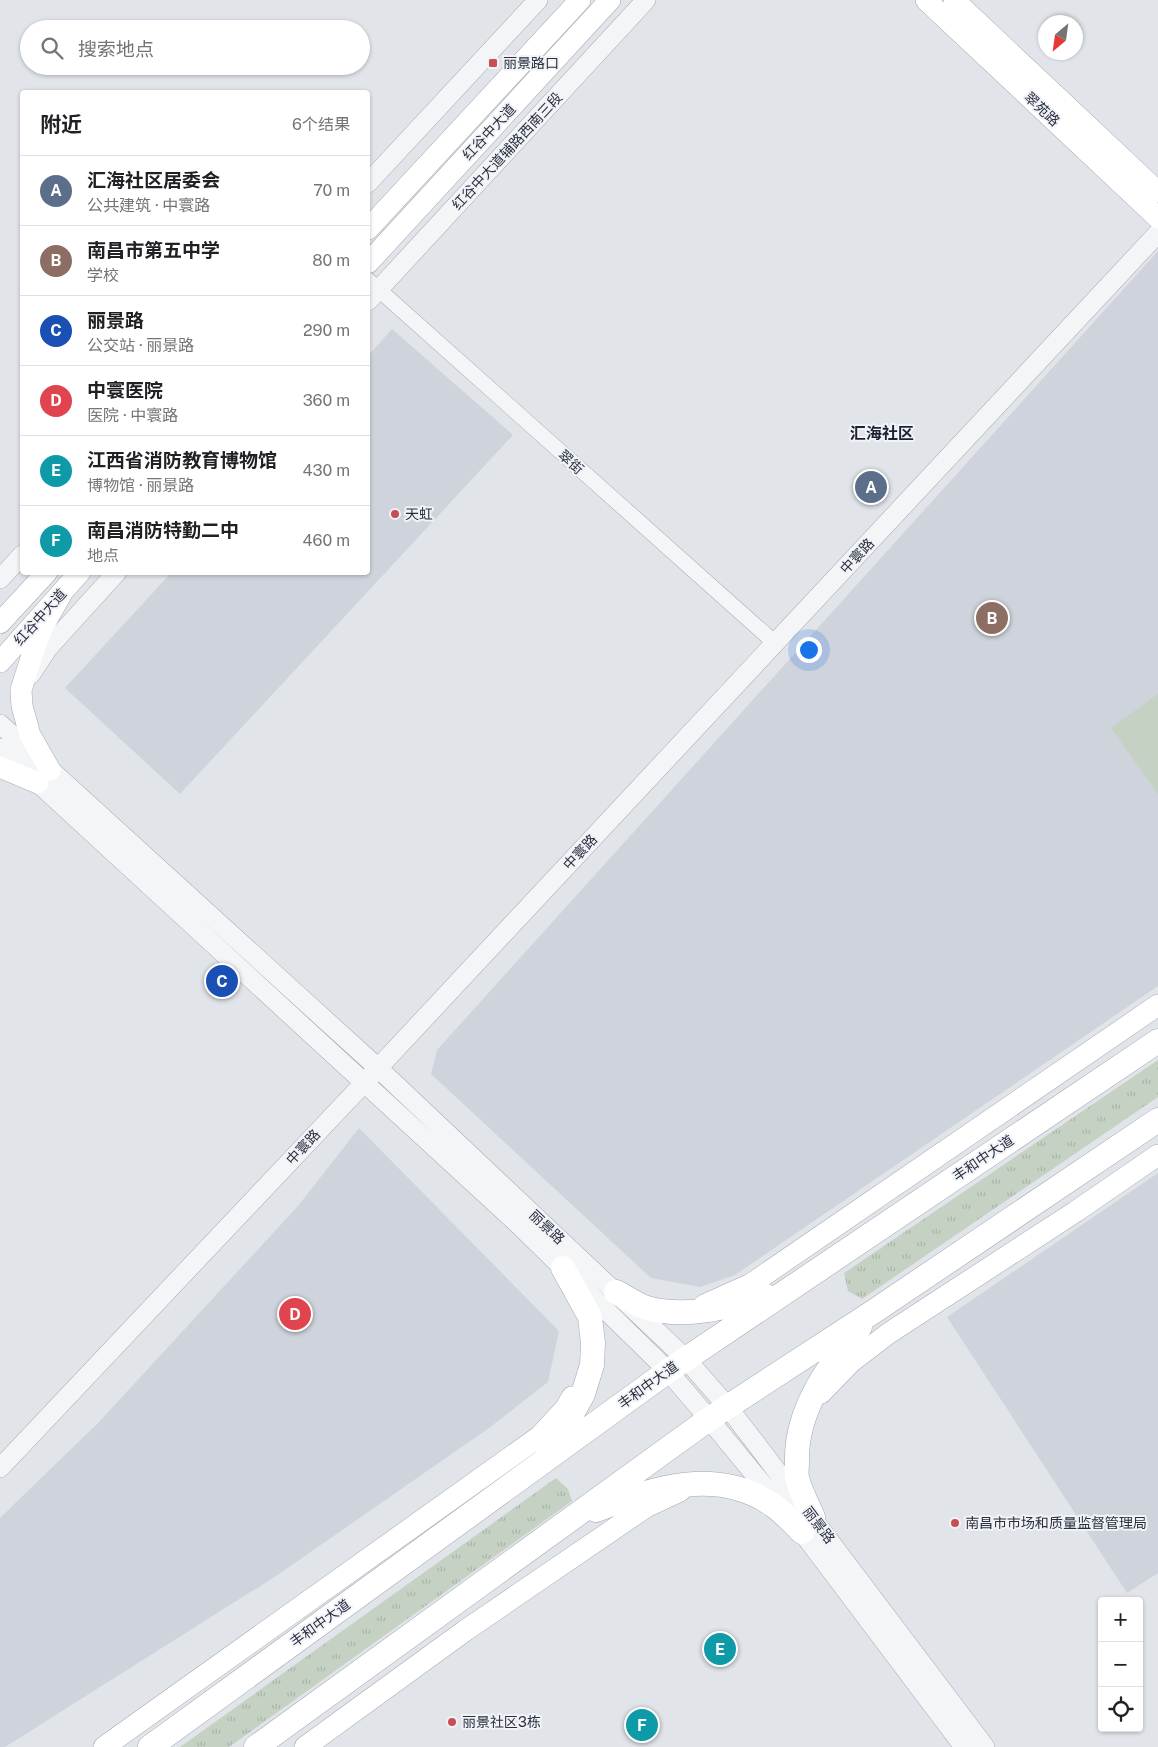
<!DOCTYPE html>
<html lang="zh">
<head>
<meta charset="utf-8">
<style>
  body { margin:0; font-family:"Public Sans","Noto Sans SC",sans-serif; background:#f2f2f2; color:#202124 }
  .controls { position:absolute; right:15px; bottom:15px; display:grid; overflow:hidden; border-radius:5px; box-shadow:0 1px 4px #0004 }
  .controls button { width:45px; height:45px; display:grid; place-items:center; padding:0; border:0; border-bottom:1px solid #e0e0e0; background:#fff; color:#202124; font:25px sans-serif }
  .compass { position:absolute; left:1038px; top:15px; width:45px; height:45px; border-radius:50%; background:#fff; box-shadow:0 1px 4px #0004; rotate:209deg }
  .you { position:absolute; left:808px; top:649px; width:18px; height:18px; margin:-12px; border:4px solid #fff; border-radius:50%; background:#1a73e8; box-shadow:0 0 0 8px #1a73e833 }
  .badge { display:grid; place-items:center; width:32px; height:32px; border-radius:50%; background:#2563eb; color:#fff; font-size:16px; font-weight:700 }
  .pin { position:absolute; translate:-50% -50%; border:2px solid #fff; box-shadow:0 1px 5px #0006 }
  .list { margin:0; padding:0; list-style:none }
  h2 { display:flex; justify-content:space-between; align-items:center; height:65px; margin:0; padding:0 20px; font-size:21px }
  h2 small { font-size:16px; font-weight:400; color:#757577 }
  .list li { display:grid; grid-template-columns:32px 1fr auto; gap:15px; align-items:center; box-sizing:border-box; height:70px; padding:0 20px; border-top:1px solid #e0e0e0 }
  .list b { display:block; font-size:19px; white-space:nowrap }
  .list p { margin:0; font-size:16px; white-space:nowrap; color:#757577 }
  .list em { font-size:16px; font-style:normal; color:#757577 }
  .icon { flex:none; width:28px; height:28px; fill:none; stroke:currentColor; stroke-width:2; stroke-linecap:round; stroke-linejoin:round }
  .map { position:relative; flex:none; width:1158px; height:1747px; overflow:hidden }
  .search { position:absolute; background:#fff; box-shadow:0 1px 4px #0004; left:20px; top:20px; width:350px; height:55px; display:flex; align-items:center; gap:12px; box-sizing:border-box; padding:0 18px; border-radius:28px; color:#757577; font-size:19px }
  .panel { position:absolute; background:#fff; box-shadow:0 1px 4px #0004; left:20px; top:90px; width:350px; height:485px; border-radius:5px }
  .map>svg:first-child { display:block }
  .built { fill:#cfd3db }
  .grass { fill:url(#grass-tufts) }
  .pitch { fill:#c5d2c3 }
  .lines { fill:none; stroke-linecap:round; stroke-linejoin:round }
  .minor-casing { stroke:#a6aab3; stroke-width:16 }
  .tertiary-casing { stroke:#a6aab3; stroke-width:20 }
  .secondary-casing { stroke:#a6aab3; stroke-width:22 }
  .primary-casing { stroke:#a1a7b4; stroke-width:25 }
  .minor { stroke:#f4f5f7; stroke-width:15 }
  .tertiary { stroke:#f4f5f7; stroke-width:19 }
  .secondary { stroke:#fff; stroke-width:21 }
  .primary { stroke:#fff; stroke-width:24 }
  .poi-dot { fill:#c74d56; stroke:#f1f3f7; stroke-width:2 }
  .labels { text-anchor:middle; stroke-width:4; stroke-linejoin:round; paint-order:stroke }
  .poi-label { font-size:14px; fill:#2a3040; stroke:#f1f3f7; text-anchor:start }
  .street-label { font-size:14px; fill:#2a3040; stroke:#f1f3f7 }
  .quarter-label { font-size:16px; font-weight:bold; fill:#1c2231; stroke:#f1f3f7 }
</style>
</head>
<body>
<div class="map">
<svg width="1158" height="1747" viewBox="0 0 1158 1747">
  <defs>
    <pattern id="grass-tufts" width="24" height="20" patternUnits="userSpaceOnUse" patternTransform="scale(1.25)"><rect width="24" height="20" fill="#c5d2c3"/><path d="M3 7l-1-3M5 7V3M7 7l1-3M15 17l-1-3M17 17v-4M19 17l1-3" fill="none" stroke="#a9b5a9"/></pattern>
  </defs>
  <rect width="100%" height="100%" fill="#e1e4e9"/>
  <path class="built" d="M1158 251V986L735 1275 700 1287 651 1278 431 1074 437 1050Z
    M392 329 513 435 180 794 65 688 171 573 368 572V356Z
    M359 1128 559 1331 548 1382 489 1428 276 1576 5 1747H0V1518L99 1422 298 1206Z
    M1158 1173V1573L1127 1593 947 1317Z"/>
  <path class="grass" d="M1158 1060V1097L862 1299 848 1291 844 1273Z
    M556 1478 568 1489 572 1501 229 1747H180Z"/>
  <path class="pitch" d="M1158 694V794L1111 728Z"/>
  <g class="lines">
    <defs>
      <path id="minor" d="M368 280 775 643"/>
      <path id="tertiary" d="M368 183 538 0
        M368 301 646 0
        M0 579 22 555
        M31 674 48 648 117 572
        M0 724 378 1068 686 1359 727 1406 754 1441 985 1747
        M0 748 518 1224 668 1371 709 1419 802 1532 964 1747
        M0 1468 364 1083 1158 233"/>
      <path id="secondary" d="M926 0 1158 218
        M954 0 1158 192
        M368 229 580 0
        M368 263 610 0
        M0 623 47 572
        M0 662 80 572
        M0 767 38 783
        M50 770 30 735 22 706 21 690 32 655 42 628 62 593
        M704 1305 751 1284 1158 1005
        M821 1393 851 1362 889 1333 1075 1212 1158 1155
        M104 1747 540 1436 565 1409 572 1397
        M305 1747 466 1630 646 1507 680 1491"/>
      <path id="primary" d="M616 1292C626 1297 637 1305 647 1308 686 1319 729 1307 766 1296
        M548 1450 565 1426 583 1394 592 1365 593 1343 590 1317 563 1268
        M596 1510C654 1488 718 1466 774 1506 784 1513 793 1523 802 1532
        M813 1517C808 1505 800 1491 797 1478 796 1473 797 1467 797 1463 795 1410 829 1366 860 1327
        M150 1747 668 1371 1158 1041
        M256 1747 709 1419 870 1314 1158 1120"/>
    </defs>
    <use href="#minor" class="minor-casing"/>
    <use href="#tertiary" class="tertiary-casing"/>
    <use href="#secondary" class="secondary-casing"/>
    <use href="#primary" class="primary-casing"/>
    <use href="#minor" class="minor"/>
    <use href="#tertiary" class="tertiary"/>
    <use href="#secondary" class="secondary"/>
    <use href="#primary" class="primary"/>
  </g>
  <g class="poi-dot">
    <rect x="488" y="58" width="10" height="10" rx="2.5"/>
    <circle cx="395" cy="514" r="5"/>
    <circle cx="955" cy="1523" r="5"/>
    <circle cx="452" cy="1722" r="5"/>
  </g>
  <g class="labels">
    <g class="poi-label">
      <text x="503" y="68">丽景路口</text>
      <text x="405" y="519">天虹</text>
      <text x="965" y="1528">南昌市市场和质量监督管理局</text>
      <text x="462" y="1727">丽景社区3栋</text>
    </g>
    <g class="street-label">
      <text transform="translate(1042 109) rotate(43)" y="5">翠苑路</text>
      <text transform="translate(489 132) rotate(-47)" y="5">红谷中大道</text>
      <text transform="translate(507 151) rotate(-47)" y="5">红谷中大道辅路西南三段</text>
      <text transform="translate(571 462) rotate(42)" y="5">翠街</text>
      <text transform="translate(857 556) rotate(-47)" y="5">中寰路</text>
      <text transform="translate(40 617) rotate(-48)" y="5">红谷中大道</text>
      <text transform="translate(580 852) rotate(-47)" y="5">中寰路</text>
      <text transform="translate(303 1147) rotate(-47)" y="5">中寰路</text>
      <text transform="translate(983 1158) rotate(-34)" y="5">丰和中大道</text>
      <text transform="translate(547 1227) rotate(43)" y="5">丽景路</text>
      <text transform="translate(648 1385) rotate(-36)" y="5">丰和中大道</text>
      <text transform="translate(819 1525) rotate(53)" y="5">丽景路</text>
      <text transform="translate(320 1623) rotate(-36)" y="5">丰和中大道</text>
    </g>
    <g class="quarter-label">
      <text x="882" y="439">汇海社区</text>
    </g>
  </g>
</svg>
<div class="controls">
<button>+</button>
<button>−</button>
<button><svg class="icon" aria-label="locate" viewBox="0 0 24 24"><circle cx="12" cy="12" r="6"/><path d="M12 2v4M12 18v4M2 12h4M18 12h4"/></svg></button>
</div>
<svg class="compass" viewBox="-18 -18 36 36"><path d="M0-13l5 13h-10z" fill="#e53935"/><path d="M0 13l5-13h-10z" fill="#757577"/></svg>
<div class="you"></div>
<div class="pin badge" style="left:871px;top:487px;background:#5c6f8a">A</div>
<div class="pin badge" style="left:992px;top:618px;background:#8d6e63">B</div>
<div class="pin badge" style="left:222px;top:981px;background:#1a4fb4">C</div>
<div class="pin badge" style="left:295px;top:1314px;background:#e0444e">D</div>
<div class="pin badge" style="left:720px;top:1649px;background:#0f9aa8">E</div>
<div class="pin badge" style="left:642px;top:1725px;background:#0f9aa8">F</div>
<div class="search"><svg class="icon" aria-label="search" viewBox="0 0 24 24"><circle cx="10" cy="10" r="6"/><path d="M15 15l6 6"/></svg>搜索地点</div>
<section class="panel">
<h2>附近<small>6个结果</small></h2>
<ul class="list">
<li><span class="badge" style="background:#5c6f8a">A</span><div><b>汇海社区居委会</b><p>公共建筑 · 中寰路</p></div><em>70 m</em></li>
<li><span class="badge" style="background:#8d6e63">B</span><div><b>南昌市第五中学</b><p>学校</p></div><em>80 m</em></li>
<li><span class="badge" style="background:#1a4fb4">C</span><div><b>丽景路</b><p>公交站 · 丽景路</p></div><em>290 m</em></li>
<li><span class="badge" style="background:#e0444e">D</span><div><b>中寰医院</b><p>医院 · 中寰路</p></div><em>360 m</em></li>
<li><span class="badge" style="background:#0f9aa8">E</span><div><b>江西省消防教育博物馆</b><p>博物馆 · 丽景路</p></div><em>430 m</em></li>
<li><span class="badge" style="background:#0f9aa8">F</span><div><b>南昌消防特勤二中</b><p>地点</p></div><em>460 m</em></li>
</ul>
</section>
</div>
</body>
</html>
